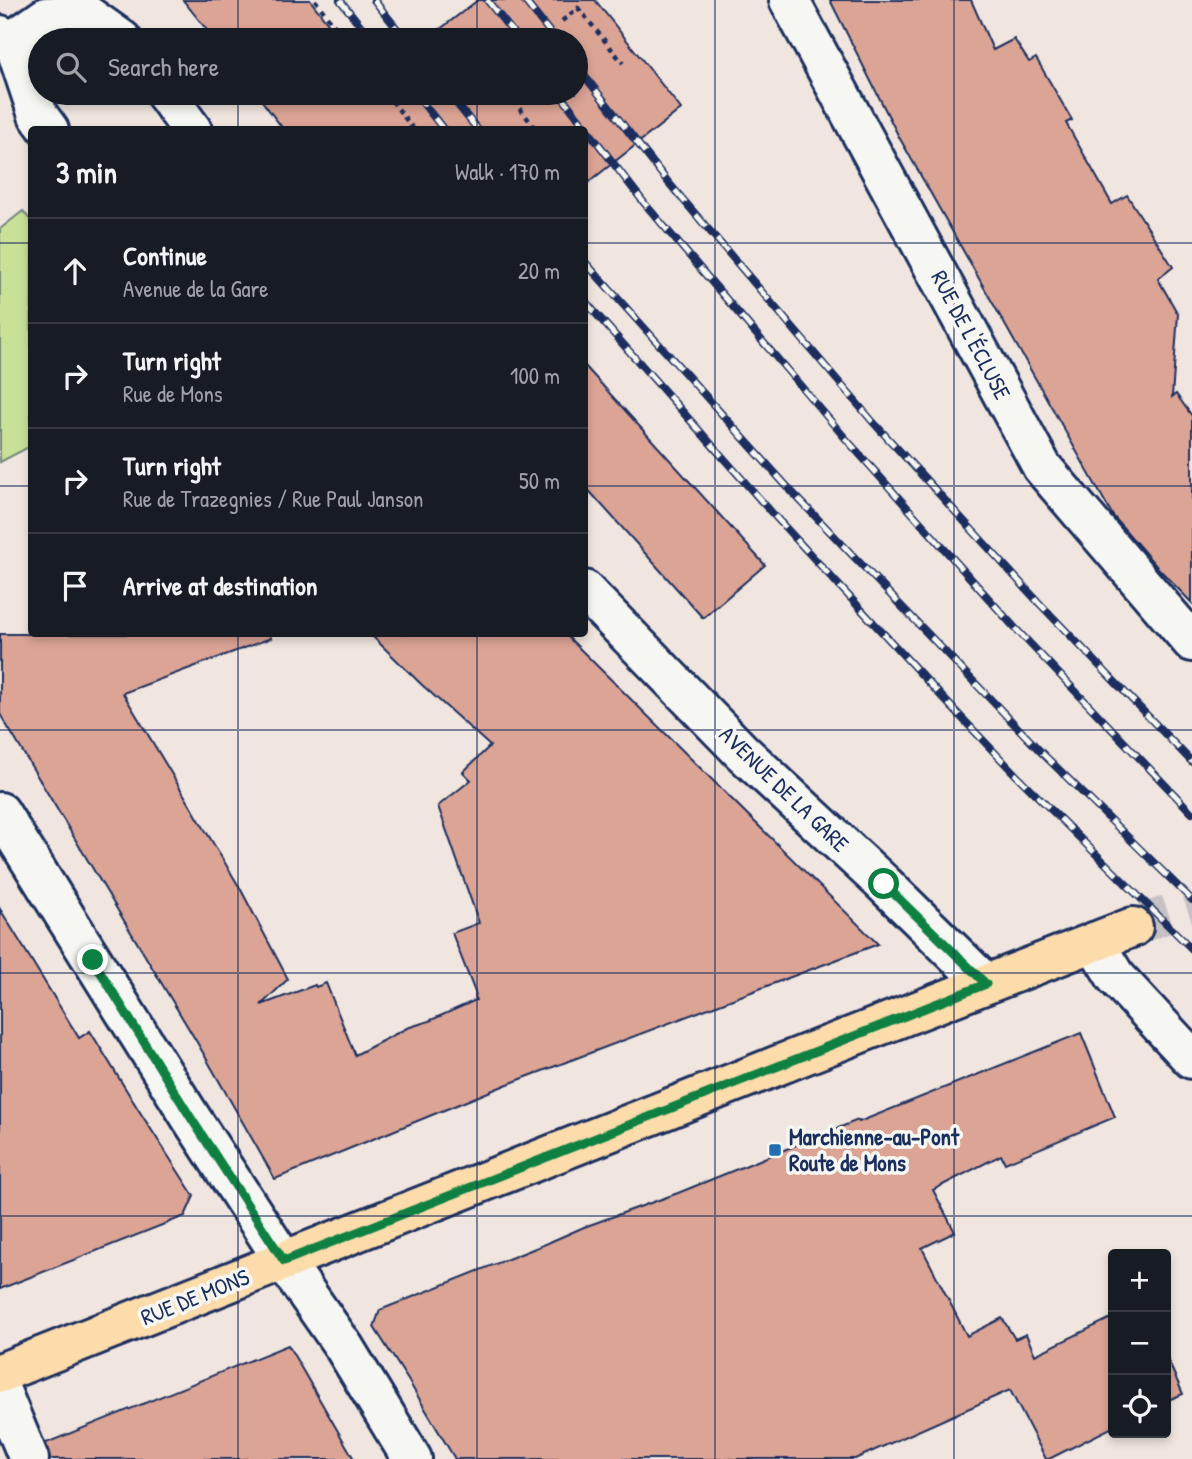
<!DOCTYPE html>
<html lang="en">
<head>
<meta charset="utf-8">
<style>
  body { margin:0; font-family:"Patrick Hand",sans-serif; background:#20242c; color:#f1f3f6 }
  .controls { position:absolute; right:21px; bottom:21px; display:grid; overflow:hidden; border-radius:7px; box-shadow:0 4px 10px #0003 }
  .controls button { width:63px; height:63px; display:grid; place-items:center; padding:0; border:0; border-bottom:2px solid #363941; background:#171b24; color:#f1f3f6; font:35px sans-serif }
  .stop { position:absolute; width:21px; height:21px; margin:-16px; border:5px solid #0b8043; border-radius:50%; background:#fff }
  .stop.end { background:#0b8043; border-color:#fff; box-shadow:0 2px 7px #0008 }
  .list { margin:0; padding:0; list-style:none }
  h2 { display:flex; justify-content:space-between; align-items:center; height:91px; margin:0; padding:0 28px; font-size:30px }
  h2 small { font-size:23px; font-weight:400; color:#9ea1a6 }
  .list li { display:grid; grid-template-columns:46px 1fr auto; gap:21px; align-items:center; box-sizing:border-box; height:105px; padding:0 28px; border-top:2px solid #363941 }
  .list b { display:block; font-size:26px; white-space:nowrap }
  .list p { margin:0; font-size:23px; white-space:nowrap; color:#9ea1a6 }
  .list em { font-size:23px; font-style:normal; color:#9ea1a6 }
  .icon { flex:none; width:38px; height:38px; fill:none; stroke:currentColor; stroke-width:2; stroke-linecap:round; stroke-linejoin:round }
  .map { position:relative; flex:none; width:1192px; height:1459px; overflow:hidden }
  .search { position:absolute; background:#171b24; box-shadow:0 4px 10px #0003; left:28px; top:28px; width:560px; height:77px; display:flex; align-items:center; gap:18px; box-sizing:border-box; padding:0 24px; border-radius:38px; color:#9ea1a6; font-size:26px }
  .panel { position:absolute; background:#171b24; box-shadow:0 4px 10px #0003; left:28px; top:126px; width:560px; height:511px; border-radius:7px }
  .map>svg:first-child { display:block }
  .grass { fill:#c9e197; stroke:#72887a; stroke-width:2 }
  .building { fill:#dca495; stroke:#1b2f5e; stroke-width:2 }
  .lines { fill:none; stroke-linecap:round; stroke-linejoin:round }
  .primary-tunnel { stroke:#c6c1c5; stroke-width:38; stroke-dasharray:38 19; stroke-linecap:butt }
  .minor-casing { stroke:#1b2f5e; stroke-width:44 }
  .secondary-casing { stroke:#1b2f5e; stroke-width:44 }
  .primary-casing { stroke:#1b2f5e; stroke-width:44 }
  .path { stroke:#1b2f5e; stroke-width:4.5; stroke-dasharray:5 5; stroke-linecap:butt }
  .minor { stroke:#f6f6f2; stroke-width:38 }
  .secondary { stroke:#f6f6f2; stroke-width:38 }
  .primary { stroke:#fddcac; stroke-width:38 }
  .rail-casing { stroke:#1b2f5e; stroke-width:8 }
  .rail { stroke:#f6f6f2; stroke-width:5; stroke-dasharray:16; stroke-linecap:butt }
  .route { stroke:#0b8043; stroke-width:9 }
  .grid { fill:none; stroke:#1b2f5e; stroke-width:2; stroke-opacity:0.55 }
  .poi-dot { fill:#1f6fb2; stroke:#f6f6f2; stroke-width:2.5 }
  .labels { text-anchor:middle; stroke-width:7; stroke-linejoin:round; paint-order:stroke }
  .street-label { font-size:23px; fill:#1b2f5e; stroke:#f6f6f2 }
  .poi-label { font-size:23px; font-weight:bold; fill:#1b2f5e; stroke:#f6f6f2; text-anchor:start }
</style>
</head>
<body>
<div class="map">
<svg width="1192" height="1459" viewBox="0 0 1192 1459">
  <rect width="100%" height="100%" fill="#f1e6df"/>
  <filter id="ink" filterUnits="userSpaceOnUse"><feTurbulence type="fractalNoise" baseFrequency=".0143" numOctaves="2"/><feDisplacementMap in="SourceGraphic" scale="14" xChannelSelector="R" yChannelSelector="G"/><feConvolveMatrix kernelMatrix="1 2 1 2 8 2 1 2 1" color-interpolation-filters="sRGB"/></filter>
  <g filter="url(#ink)">
    <path class="grass" d="M23 211 32 222 31 446 0 462V229Z"/>
    <path class="building" d="M183 0H310L341 40H215Z
      M478 0H595L681 109 584 186V130H284L256 93H576V40H426Z
      M830 0H971L993 50 1014 39 1029 62 1036 58 1072 120 1066 123 1112 204 1127 195 1173 267 1158 279 1178 314 1172 397 1176 394 1192 416V603L1158 568 1113 516 899 137Z
      M584 365 765 565 703 618 584 485Z
      M0 634H270L271 638 123 693 240 888 288 979 261 1005 315 985 316 987 326 983 355 1055 407 1028 429 1021 476 1000 475 996 476 995 452 933 479 923 438 806 471 780 463 772 490 746 421 684 370 634H565L878 944 508 1084 275 1179 198 1044 0 714Z
      M0 909 79 1038 90 1031 138 1109 194 1196 185 1216 0 1289Z
      M1081 1033 1115 1117 1005 1163 1001 1155 933 1190 955 1232 922 1248 967 1336 1002 1318 1015 1339 1026 1334 1035 1355 1113 1317V1427L1049 1459H1046L1010 1390 855 1459H455L408 1380 374 1327 380 1310 543 1245 584 1227 678 1193 858 1120 859 1122Z
      M288 1345 354 1459H50L46 1443Z
      M1166 1356 1183 1394 1166 1401Z"/>
    <g class="lines">
      <path class="primary-tunnel" d="M1133 927 1192 905"/>
      <defs>
        <path id="minor" d="M789 0 1042 467 1192 642
          M0 35 13 40 38 115 49 130
          M13 40 46 17 84 13 122 40
          M165 93 192 130
          M584 590 742 752 884 884 986 984
          M1094 942 1115 976 1192 1059"/>
        <path id="secondary" d="M0 812 191 1118 284 1261 344 1347 412 1459
          M0 1389 29 1459"/>
        <path id="primary" d="M0 1373 804 1055 1133 927"/>
      </defs>
      <use href="#minor" class="minor-casing"/>
      <use href="#secondary" class="secondary-casing"/>
      <use href="#primary" class="primary-casing"/>
      <path class="path" d="M315 0 345 40
        M562 21 578 8 623 63
        M386 93 414 130
        M507 93 537 130
        M471 94 472 93
        M426 130 427 129"/>
      <use href="#minor" class="minor"/>
      <use href="#secondary" class="secondary"/>
      <use href="#primary" class="primary"/>
      <defs>
        <path id="rail" d="M340 0 372 40
          M374 0 406 40
          M487 0 519 40
          M524 0 556 40
          M576 65 668 182 873 422 1041 605 1192 762
          M415 93 444 130
          M448 93 478 130
          M559 93 645 204 846 439 1015 628 1192 813
          M584 261 792 492 1042 753 1192 900
          M584 300 772 513 943 698 1017 776 1192 949"/>
      </defs>
      <use href="#rail" class="rail-casing"/>
      <use href="#rail" class="rail"/>
    </g>
  </g>
  <g class="lines" filter="url(#ink)">
    <path class="route" d="M93 960 191 1118 284 1261 986 984 884 884"/>
  </g>
  <path class="grid" d="M238 0V40M477 0V40M715 0V1459M954 0V1459M238 93V130M477 93V130M0 243H32M584 243H1192M0 486H32M584 486H1192M238 634V1459M477 634V1459M0 730H1192M0 973H1192M0 1216H1192"/>
  <rect class="poi-dot" x="768" y="1143" width="14" height="14" rx="3.5"/>
  <g class="labels">
    <g class="street-label">
      <text transform="translate(971 335) rotate(62)" y="8">RUE DE L'ÉCLUSE</text>
      <text transform="translate(784 789) rotate(44)" y="8">AVENUE DE LA GARE</text>
      <text transform="translate(195 1297) rotate(-22)" y="8">RUE DE MONS</text>
    </g>
    <g class="poi-label">
      <text x="789" y="1145">Marchienne-au-Pont<tspan x="789" dy="26">Route de Mons</tspan></text>
    </g>
  </g>
</svg>
<div class="controls">
<button>+</button>
<button>−</button>
<button><svg class="icon" aria-label="locate" viewBox="0 0 24 24"><circle cx="12" cy="12" r="6"/><path d="M12 2v4M12 18v4M2 12h4M18 12h4"/></svg></button>
</div>
<div class="stop" style="left:884px;top:884px"></div>
<div class="stop end" style="left:93px;top:960px"></div>
<div class="search"><svg class="icon" aria-label="search" viewBox="0 0 24 24"><circle cx="10" cy="10" r="6"/><path d="M15 15l6 6"/></svg>Search here</div>
<section class="panel">
<h2>3 min<small>Walk · 170 m</small></h2>
<ul class="list">
<li><svg class="icon" aria-label="ahead" viewBox="0 0 24 24"><path d="M12 20V5M6 11l6-6 6 6"/></svg><div><b>Continue</b><p>Avenue de la Gare</p></div><em>20 m</em></li>
<li><svg class="icon" aria-label="right" viewBox="0 0 24 24"><path d="M7 20v-9h11M14 6l5 5-5 5"/></svg><div><b>Turn right</b><p>Rue de Mons</p></div><em>100 m</em></li>
<li><svg class="icon" aria-label="right" viewBox="0 0 24 24"><path d="M7 20v-9h11M14 6l5 5-5 5"/></svg><div><b>Turn right</b><p>Rue de Trazegnies / Rue Paul Janson</p></div><em>50 m</em></li>
<li><svg class="icon" aria-label="arrive" viewBox="0 0 24 24"><path d="M6 21V4h12l-3 4 3 4H6"/></svg><div><b>Arrive at destination</b></div></li>
</ul>
</section>
</div>
</body>
</html>
